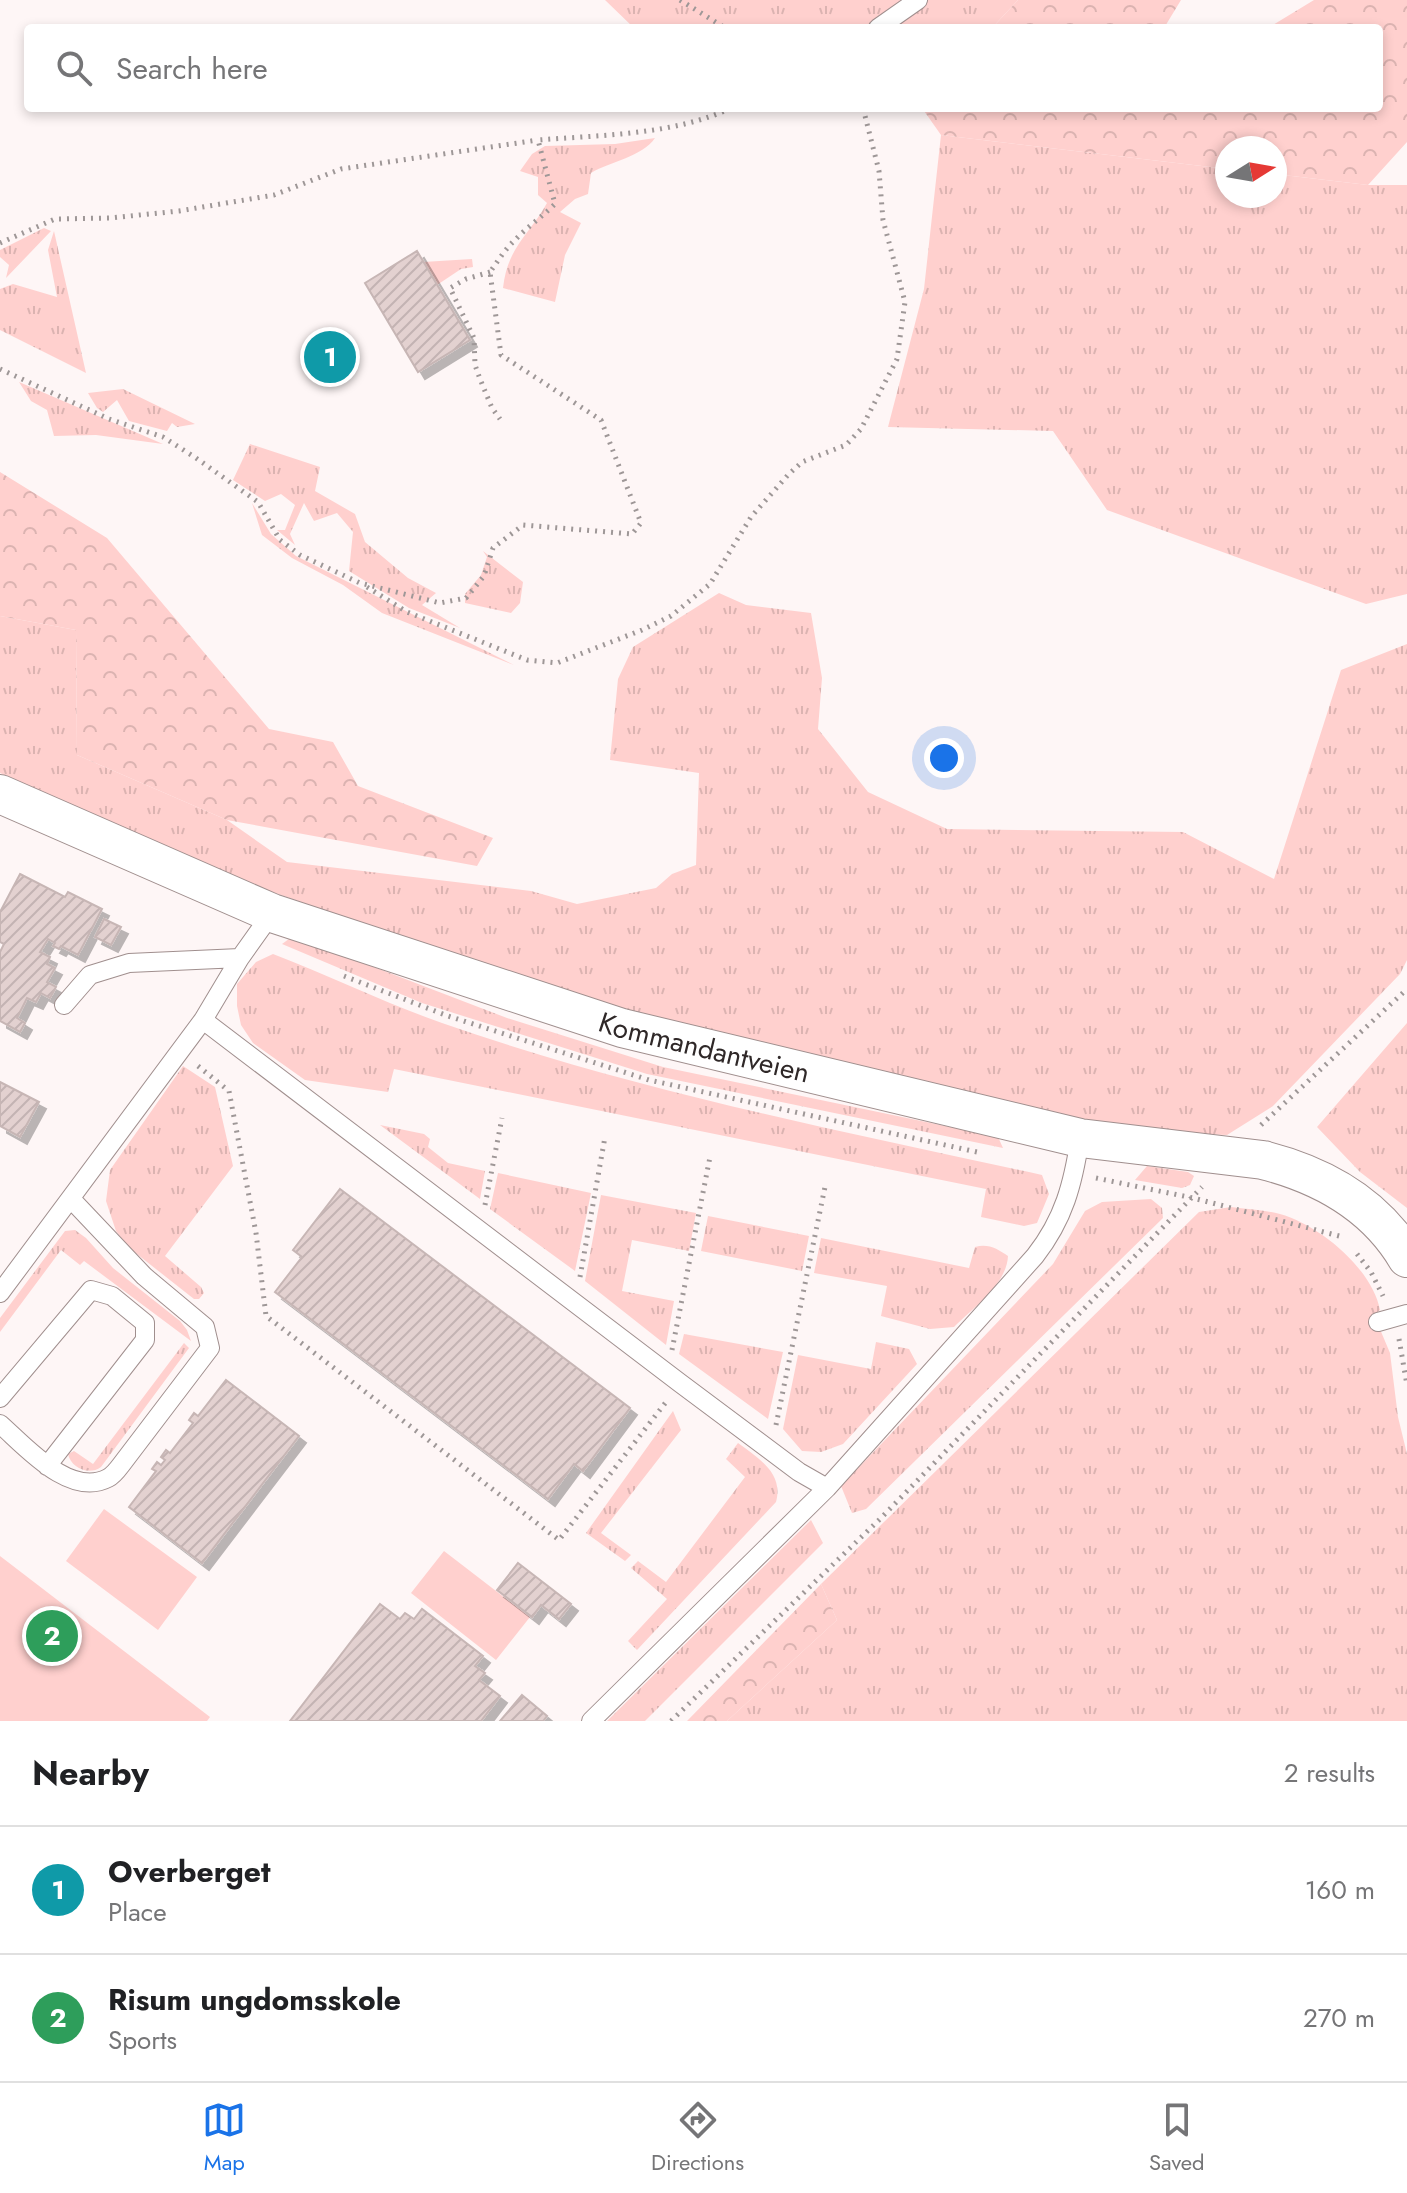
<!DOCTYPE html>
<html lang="en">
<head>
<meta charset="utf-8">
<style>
  body { margin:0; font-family:Jost,sans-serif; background:#f6f6f6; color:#202124 }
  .compass { position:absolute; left:1215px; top:136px; width:72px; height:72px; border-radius:50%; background:#fff; box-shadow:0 4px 12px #0003; rotate:79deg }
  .you { position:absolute; left:944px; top:758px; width:28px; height:28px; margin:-20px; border:6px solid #fff; border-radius:50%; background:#1a73e8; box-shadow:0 0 0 12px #1a73e833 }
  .badge { display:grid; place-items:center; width:52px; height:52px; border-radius:50%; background:#1a73e8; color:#fff; font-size:26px; font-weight:700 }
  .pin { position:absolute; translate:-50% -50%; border:4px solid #fff; box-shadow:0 2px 8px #0006 }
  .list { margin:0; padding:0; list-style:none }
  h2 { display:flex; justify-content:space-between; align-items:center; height:104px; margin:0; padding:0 32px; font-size:34px }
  h2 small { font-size:26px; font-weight:400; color:#757577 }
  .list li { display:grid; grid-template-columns:52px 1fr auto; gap:24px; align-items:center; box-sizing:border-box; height:128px; padding:0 32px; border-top:2px solid #e0e0e0 }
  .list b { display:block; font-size:30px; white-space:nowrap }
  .list p { margin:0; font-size:26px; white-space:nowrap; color:#757577 }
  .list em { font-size:26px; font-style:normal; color:#757577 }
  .icon { flex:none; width:44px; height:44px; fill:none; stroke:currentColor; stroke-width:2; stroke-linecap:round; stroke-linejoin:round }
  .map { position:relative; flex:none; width:1407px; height:1721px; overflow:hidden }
  .search { position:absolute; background:#fff; box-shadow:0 4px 12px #0003; left:24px; right:24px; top:24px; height:88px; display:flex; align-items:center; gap:20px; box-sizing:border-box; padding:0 28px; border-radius:8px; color:#757577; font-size:30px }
  .sheet { height:360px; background:#fff }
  nav { display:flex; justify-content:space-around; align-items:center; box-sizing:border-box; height:112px; border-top:2px solid #e0e0e0; background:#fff; font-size:22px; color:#757577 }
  nav a { display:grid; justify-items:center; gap:4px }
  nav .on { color:#1a73e8 }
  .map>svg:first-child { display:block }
  .grass { fill:url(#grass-tufts) }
  .forest { fill:url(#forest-crowns) }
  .pitch { fill:#ffd0ce }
  .building { fill:url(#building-hatch); stroke:#c7b6b5; stroke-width:2; filter:url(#shadow) }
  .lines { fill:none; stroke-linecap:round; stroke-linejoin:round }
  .lane-casing { stroke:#a08f8e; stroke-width:20 }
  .street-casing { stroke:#a08f8e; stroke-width:40 }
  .path { stroke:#9e9797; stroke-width:5; stroke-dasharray:2 6; stroke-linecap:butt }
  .lane { stroke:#fff; stroke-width:18 }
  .street { stroke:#fff; stroke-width:38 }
  .labels { text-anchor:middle; stroke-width:6; stroke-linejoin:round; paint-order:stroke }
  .street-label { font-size:28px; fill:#2f2828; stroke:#fff }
</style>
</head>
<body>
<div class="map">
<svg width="1407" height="1721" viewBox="0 0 1407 1721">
  <defs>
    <pattern id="grass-tufts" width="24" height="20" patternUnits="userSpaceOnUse" patternTransform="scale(2)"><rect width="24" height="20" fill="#ffd0ce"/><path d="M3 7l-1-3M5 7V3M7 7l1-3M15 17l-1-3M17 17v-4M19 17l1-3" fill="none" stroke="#dbb3b1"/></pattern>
    <pattern id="forest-crowns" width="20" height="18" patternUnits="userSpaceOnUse" patternTransform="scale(2)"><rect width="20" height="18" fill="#ffd0ce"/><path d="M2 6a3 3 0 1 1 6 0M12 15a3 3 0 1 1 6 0" fill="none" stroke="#dbb3b1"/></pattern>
    <pattern id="building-hatch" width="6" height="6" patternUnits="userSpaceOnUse" patternTransform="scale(2)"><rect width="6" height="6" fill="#e3d1d0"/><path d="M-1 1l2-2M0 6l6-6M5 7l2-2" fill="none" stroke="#c3b3b3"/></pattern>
    <filter id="shadow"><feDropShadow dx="7" dy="7" stdDeviation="0" flood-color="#0004"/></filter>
  </defs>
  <rect width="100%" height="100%" fill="#fef6f6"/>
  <path class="grass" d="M605 0H1018L992 28H634Z
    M941 135 1227 169V196H1275V174L1368 185H1407V594L1366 604 1107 510 1053 431 888 427 924 289Z
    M655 138C642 157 611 161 591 173L588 194 575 199 560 212 581 223 565 255 555 302 503 288C508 246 528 237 547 203L538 195V177L520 171 532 154 545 146 615 144Z
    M44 228 51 231 6 278 9 265 0 257V250Z
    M54 231 86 373 0 330V289L13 284 57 297 48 250Z
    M472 259 473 267 461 269 437 285 423 262Z
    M19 382 163 444 96 435 54 436 47 410 31 401Z
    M123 389 195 424 177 427 172 423 167 431 129 421 117 400 103 412 97 408 88 393Z
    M250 444 320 467 315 491 355 514 365 542 408 578 436 593 422 605 460 628 409 608 349 571 353 532 337 513 314 521 304 503 290 534 295 545 277 530H285L295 505 281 494 265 501 233 480Z
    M252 503 271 534 296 556 514 665 382 613 343 585 292 558 262 535Z
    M483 551 523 582 520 603 511 613 465 603V594L481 575 487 557Z
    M719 593 746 605 811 613 822 678 818 729 868 792 947 829 1183 832 1274 879 1341 670 1407 644V960L1400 974 1273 1106 1227 1135 1177 1133 1086 1121 735 1044 523 980 241 881 0 773V616L76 630 77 755 227 820 287 862 531 891 577 904 656 888 672 874 696 865 699 773 610 760 618 679 633 647Z
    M293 936 507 1018 663 1067 998 1137 1003 1148 647 1074 422 1003 282 944Z
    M273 954C330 976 385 1003 442 1023 637 1091 841 1131 1042 1175L1049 1194 1037 1223 1024 1226 981 1217 986 1189 394 1069 388 1092 305 1080 253 1043 241 1025 237 1006V984L256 962Z
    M1407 1023V1208L1360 1172 1317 1127Z
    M183 1066 215 1087 233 1166 165 1256 201 1287 204 1293 199 1299H194L128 1247 116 1231 106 1201 110 1170Z
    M380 1125 424 1134 430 1139 428 1147 448 1163 485 1171 480 1199Z
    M1147 1166 1188 1172 1194 1176 1190 1185 1182 1188 1135 1180Z
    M498 1173 591 1193 575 1271 490 1209Z
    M601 1195 696 1213 689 1251 632 1240 622 1291 674 1301 666 1345 585 1281Z
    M1151 1199 1162 1208 1163 1218 866 1509 852 1513 841 1486 1053 1264 1085 1211 1102 1202Z
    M1231 1207C1247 1209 1264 1210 1280 1214 1319 1225 1372 1268 1380 1310L1374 1315 1390 1353 1398 1417 1407 1454V1721H727L837 1620 821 1584 1199 1212Z
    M708 1216 809 1236 802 1271 701 1251Z
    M75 1230 86 1238 113 1268 180 1321 187 1330 191 1341 84 1261 80 1265 61 1250 0 1332V1318L65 1231Z
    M821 1238 969 1268 975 1247C988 1243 998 1249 1008 1256 1007 1284 973 1308 954 1327L930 1329 881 1316 887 1286 814 1273Z
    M684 1334 783 1352 768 1419 679 1354Z
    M876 1342 909 1349 917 1364 843 1444 821 1452 802 1451 783 1429 798 1355 871 1369Z
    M184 1343 189 1348 101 1467C89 1476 71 1468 68 1454L74 1451 93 1464Z
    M673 1411 681 1430 601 1533 631 1555 625 1561 586 1533Z
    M738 1443C758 1458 784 1473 776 1502L637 1650 628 1641 667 1599 631 1568 638 1561 666 1582 745 1477 726 1459Z
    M811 1520 823 1543 645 1721H607Z"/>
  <path class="forest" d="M1018 0H1181L1164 28H992Z
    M1314 0H1407V142L1368 185 1275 174V148H1227V169L941 135 922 108H1379V28H1268Z
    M0 472 107 538 269 729 333 742 358 786 493 838 477 866 227 820 77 755 76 630 0 616Z
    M821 1584 837 1620 727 1721H687Z"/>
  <path class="pitch" d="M104 1509 197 1577 158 1630 66 1561Z
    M444 1551 530 1617 496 1660 411 1593Z
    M0 1556 210 1717 207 1721H0Z"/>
  <path class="building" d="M417 251 470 340 418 372 365 283Z
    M20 874 65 897 68 892 102 909 78 955 61 946 59 949 53 946 55 943 48 939 40 952 50 957 47 964 55 968 47 982 56 987 50 998 41 993 36 1002 27 998 17 1018 25 1023 20 1032 0 1021V952L4 944 0 942V912Z
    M104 919 121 927 111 945 95 937Z
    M0 1082 39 1102 20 1137 0 1126Z
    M340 1189 630 1408 583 1471 574 1464 548 1499 275 1292 302 1257 293 1250Z
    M226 1380 299 1436 202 1563 129 1507 156 1471 152 1469 157 1462 161 1465 165 1460 161 1457 166 1450 170 1453 193 1423 189 1420 194 1413 198 1416Z
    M518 1563 571 1604 559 1619 541 1605 532 1617 497 1590Z
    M380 1604 400 1619 405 1613 414 1619 422 1609 483 1656 475 1666 485 1673 479 1680 500 1696 481 1721H290Z
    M522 1695 547 1716 543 1721H500Z"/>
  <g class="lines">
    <defs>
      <path id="lane" d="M878 28 918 0
        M64 1005 90 975 129 963 240 958
        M203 1020 680 1383 799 1472 827 1488
        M0 1293 203 1020 240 958 272 913
        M1378 1322 1407 1314
        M0 1398 91 1290 112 1296 145 1323V1340L47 1466
        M0 1424C26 1447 70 1498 108 1478 112 1476 118 1469 121 1465L210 1348 205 1327 144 1276 72 1200
        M591 1721 827 1488 1035 1256C1064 1219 1073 1184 1080 1138"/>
      <g id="street">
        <path id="s1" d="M0 794 272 913 622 1028 1080 1138 1263 1160C1322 1175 1375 1204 1407 1258"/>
      </g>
    </defs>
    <use href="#lane" class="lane-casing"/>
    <use href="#street" class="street-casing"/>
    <path class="path" d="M680 0 722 26 730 28
      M0 243 55 219 110 218 179 211 274 195 341 169 538 140
      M490 272 466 279 450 288 474 338 475 365 480 379 492 408 500 419
      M0 369 109 419 163 437 196 458 258 502 280 540 300 555 360 583 440 603 466 598 484 576 493 548 523 525 632 534 641 523 601 420 501 355 490 272C498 261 505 249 515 240 527 227 542 217 555 204L538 140C601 135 674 135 731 108
      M367 587 407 612 527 660 557 663 642 630 671 616 710 584 751 517 788 475 802 462 846 445 861 429 897 359 905 302 883 220 879 171 863 108
      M344 976 448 1016 649 1080 977 1152
      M198 1066 229 1091 256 1233 266 1316 559 1540 666 1402
      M1261 1125 1407 989
      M1096 1178 1193 1198 1343 1237
      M485 1205 502 1118
      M1357 1254 1371 1272 1383 1296
      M580 1277 605 1137
      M1399 1339 1407 1385
      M672 1350 710 1157
      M776 1425 826 1182
      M671 1721 881 1518 1202 1187"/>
    <use href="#lane" class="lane"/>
    <use href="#street" class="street"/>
  </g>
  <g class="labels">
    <g class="street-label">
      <text dy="10" stroke="none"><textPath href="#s1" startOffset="750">Kommandantveien</textPath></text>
    </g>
  </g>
</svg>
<svg class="compass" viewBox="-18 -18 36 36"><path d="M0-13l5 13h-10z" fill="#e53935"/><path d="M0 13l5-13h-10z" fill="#757577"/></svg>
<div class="you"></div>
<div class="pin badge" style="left:330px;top:357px;background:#0f9aa8">1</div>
<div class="pin badge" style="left:52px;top:1636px;background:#2e9e5b">2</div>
<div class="search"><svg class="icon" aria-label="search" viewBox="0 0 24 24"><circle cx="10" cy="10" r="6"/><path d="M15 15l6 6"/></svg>Search here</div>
</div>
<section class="sheet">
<h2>Nearby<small>2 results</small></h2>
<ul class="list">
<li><span class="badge" style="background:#0f9aa8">1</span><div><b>Overberget</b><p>Place</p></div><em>160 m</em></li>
<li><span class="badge" style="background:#2e9e5b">2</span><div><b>Risum ungdomsskole</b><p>Sports</p></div><em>270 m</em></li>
</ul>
</section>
<nav>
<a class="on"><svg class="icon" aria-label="map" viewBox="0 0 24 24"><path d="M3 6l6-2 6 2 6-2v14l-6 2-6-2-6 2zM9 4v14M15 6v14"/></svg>Map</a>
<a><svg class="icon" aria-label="directions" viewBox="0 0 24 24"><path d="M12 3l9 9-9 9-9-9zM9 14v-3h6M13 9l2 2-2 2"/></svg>Directions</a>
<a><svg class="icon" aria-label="saved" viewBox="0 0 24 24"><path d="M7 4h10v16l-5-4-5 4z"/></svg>Saved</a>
</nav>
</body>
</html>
